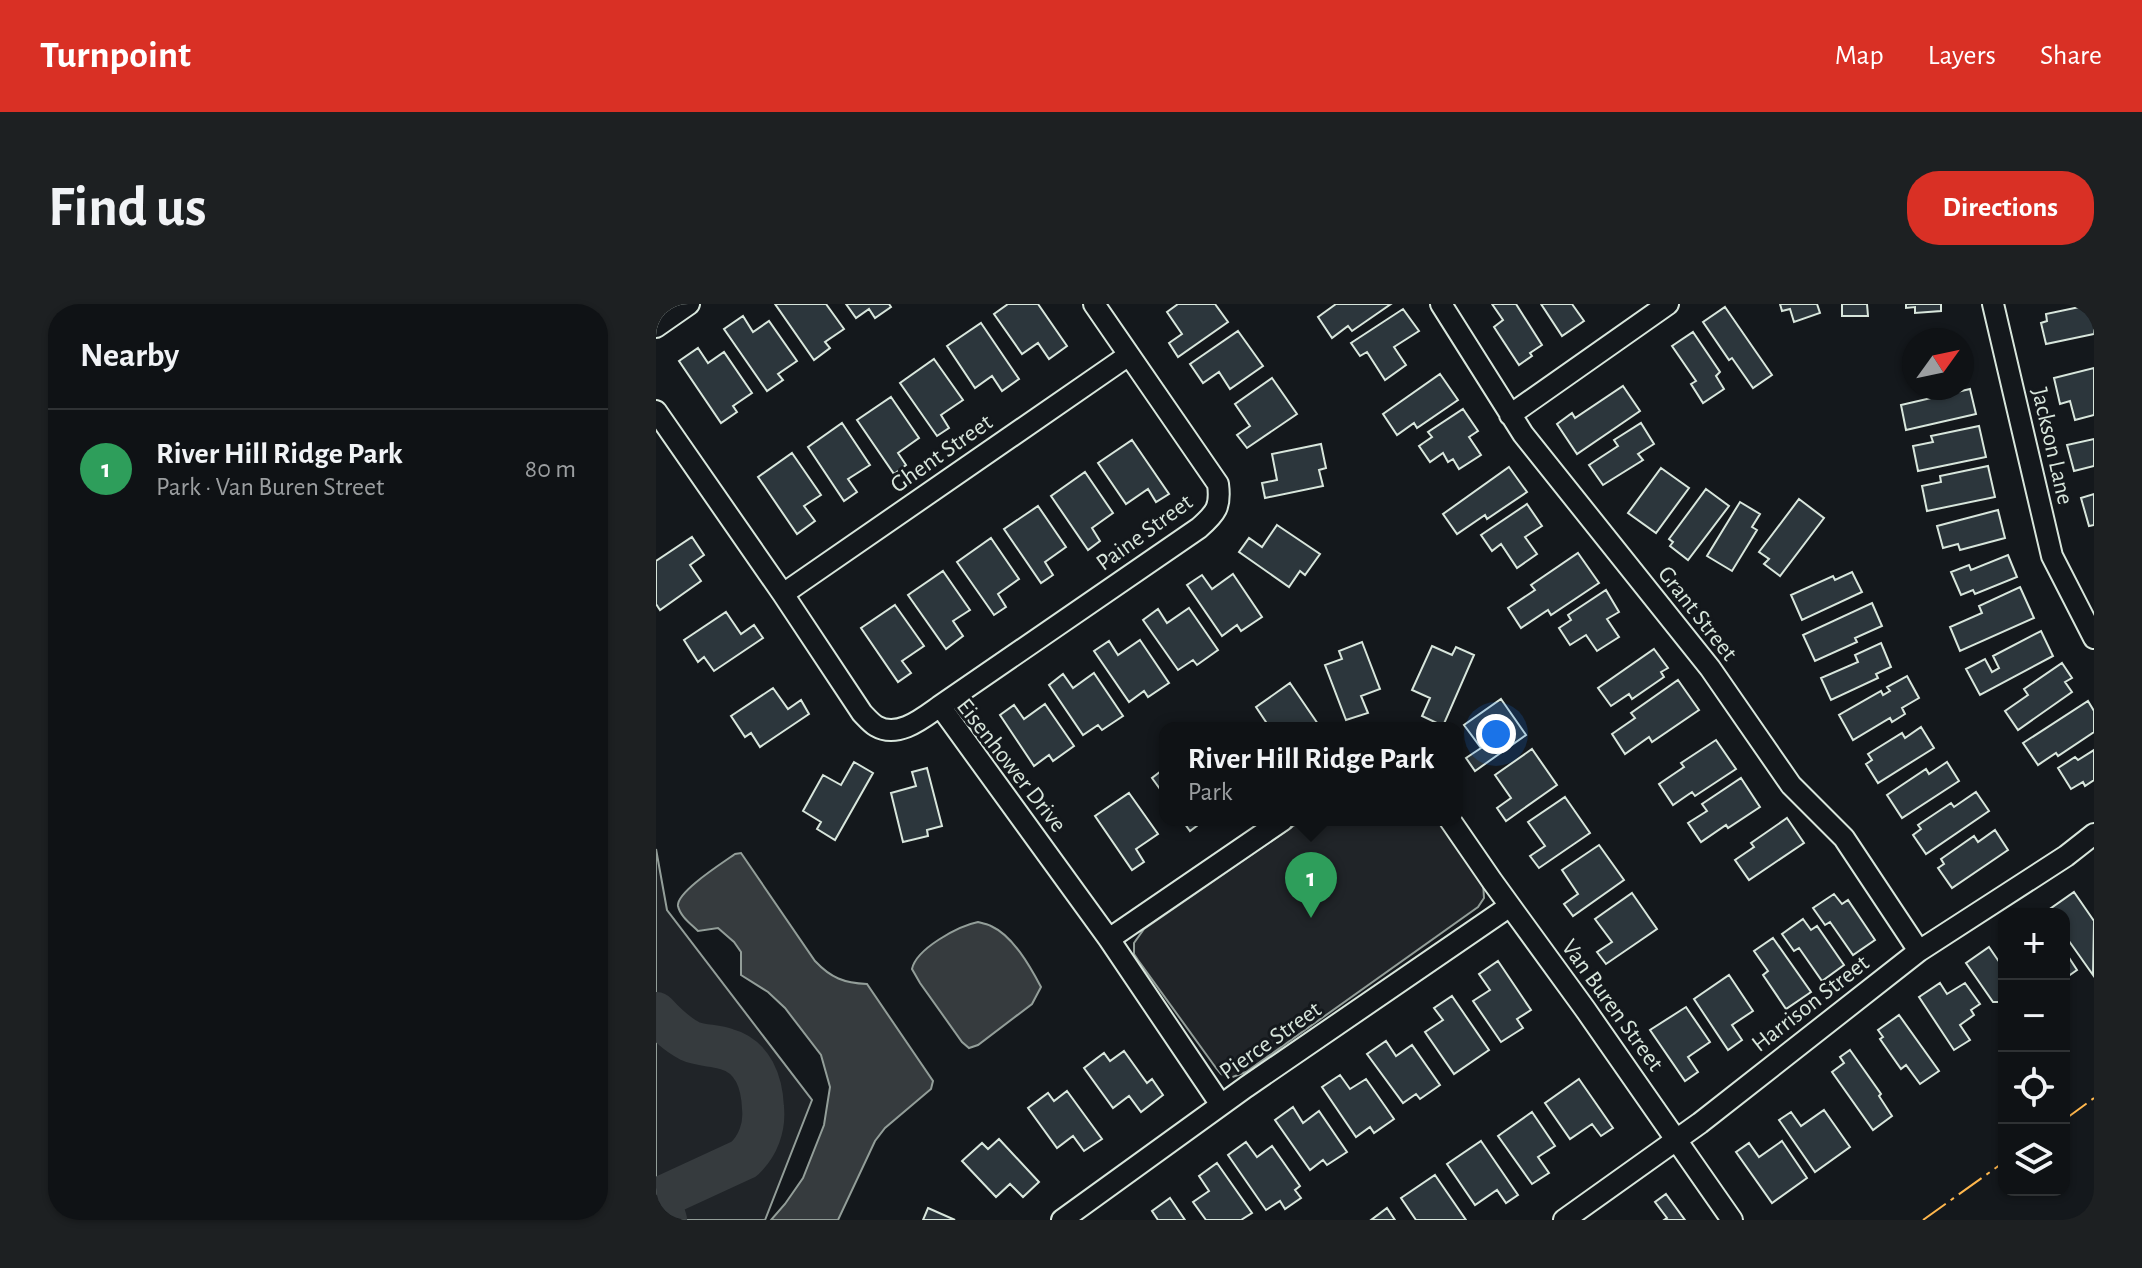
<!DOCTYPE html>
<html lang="en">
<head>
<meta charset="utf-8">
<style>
  body { margin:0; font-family:"Alegreya Sans",sans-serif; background:#1d2022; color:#f1f3f6 }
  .controls { position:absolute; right:24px; bottom:24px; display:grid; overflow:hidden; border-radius:16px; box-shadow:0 2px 6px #0004 }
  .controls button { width:72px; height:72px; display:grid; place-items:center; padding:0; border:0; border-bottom:2px solid #2f3234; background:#0f1215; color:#f1f3f6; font:40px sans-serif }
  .compass { position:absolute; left:1246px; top:24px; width:72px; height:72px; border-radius:50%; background:#0f1215; box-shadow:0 2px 6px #0004; rotate:57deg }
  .you { position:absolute; left:840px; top:430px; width:28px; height:28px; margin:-20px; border:6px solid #fff; border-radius:50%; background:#1a73e8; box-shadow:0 0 0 12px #1a73e833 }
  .badge { display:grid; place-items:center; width:52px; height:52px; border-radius:50%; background:#d93025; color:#fff; font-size:26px; font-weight:700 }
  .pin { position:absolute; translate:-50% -66px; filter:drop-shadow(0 2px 4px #0008) }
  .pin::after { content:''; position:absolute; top:42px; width:28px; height:24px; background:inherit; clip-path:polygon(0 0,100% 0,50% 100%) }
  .popup { position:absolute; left:503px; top:418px; width:304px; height:104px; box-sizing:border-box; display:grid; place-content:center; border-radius:16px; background:#0f1215; filter:drop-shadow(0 2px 6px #0005); font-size:26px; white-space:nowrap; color:#9b9ea0 }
  .popup b { font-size:30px; color:#f1f3f6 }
  .popup::after { content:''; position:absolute; left:50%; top:100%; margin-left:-16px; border:16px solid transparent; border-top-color:#0f1215 }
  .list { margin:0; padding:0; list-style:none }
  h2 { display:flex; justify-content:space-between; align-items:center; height:104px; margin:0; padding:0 32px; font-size:34px }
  h2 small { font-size:26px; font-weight:400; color:#9b9ea0 }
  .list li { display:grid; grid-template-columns:52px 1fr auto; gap:24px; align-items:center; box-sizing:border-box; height:120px; padding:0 32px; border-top:2px solid #2f3234 }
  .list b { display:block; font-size:30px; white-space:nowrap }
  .list p { margin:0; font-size:26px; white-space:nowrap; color:#9b9ea0 }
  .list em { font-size:26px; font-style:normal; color:#9b9ea0 }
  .icon { flex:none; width:44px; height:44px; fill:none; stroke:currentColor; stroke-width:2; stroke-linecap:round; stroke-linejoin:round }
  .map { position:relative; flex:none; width:1438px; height:916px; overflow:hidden; border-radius:32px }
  header { display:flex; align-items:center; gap:48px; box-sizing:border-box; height:112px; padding:0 40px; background:#d93025; color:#fff }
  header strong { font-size:38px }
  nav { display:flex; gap:44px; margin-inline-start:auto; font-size:28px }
  .intro { display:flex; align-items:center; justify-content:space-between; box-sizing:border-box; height:192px; padding:0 48px }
  h1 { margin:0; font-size:56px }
  .button { padding:20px 36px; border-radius:32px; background:#d93025; color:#fff; font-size:28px; font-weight:700 }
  main { display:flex; gap:48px; padding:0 48px }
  aside { flex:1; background:#0f1215; border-radius:32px; box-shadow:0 2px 6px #0004 }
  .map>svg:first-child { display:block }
  .green { fill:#202428; stroke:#939e99; stroke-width:2 }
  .water { fill:#363b3e; stroke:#939e99; stroke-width:2 }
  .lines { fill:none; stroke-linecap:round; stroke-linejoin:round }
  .river { stroke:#363b3e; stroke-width:42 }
  .building { fill:#2c363c; stroke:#d8e6dc; stroke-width:2 }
  .street-casing { stroke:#d8e6dc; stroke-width:24 }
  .street { stroke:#14181c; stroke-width:20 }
  .power { stroke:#ffb74d; stroke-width:2; stroke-dasharray:28 6 4 6; stroke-linecap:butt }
  .labels { text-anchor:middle; stroke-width:6; stroke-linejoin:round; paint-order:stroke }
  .street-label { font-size:24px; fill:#d8e6dc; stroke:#14181c }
</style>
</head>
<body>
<header>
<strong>Turnpoint</strong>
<nav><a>Map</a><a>Layers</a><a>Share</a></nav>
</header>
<div class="intro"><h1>Find us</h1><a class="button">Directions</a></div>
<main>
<aside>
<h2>Nearby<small></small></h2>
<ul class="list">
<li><span class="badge" style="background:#2e9e5b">1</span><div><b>River Hill Ridge Park</b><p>Park · Van Buren Street</p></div><em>80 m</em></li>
</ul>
</aside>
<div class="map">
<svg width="1438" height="916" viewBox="0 0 1438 916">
  <rect width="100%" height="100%" fill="#14181c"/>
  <path class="green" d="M646 516H784L827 578 828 594 822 603 590 768 574 774 565 770 560 764 482 656 478 650V639L488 625Z
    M0 545 11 606 156 796 109 916H0Z"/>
  <path class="water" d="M85 549 159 657C175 674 188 679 211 680L277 777 275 785 229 824 219 837 182 916H115L129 900 147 874 168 821 174 783 165 751 129 704 112 688 85 671V648L78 638 62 624 42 627C35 620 24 612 22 602 20 588 68 558 79 550Z
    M322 618C326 619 331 620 335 622 357 632 374 662 385 683L376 700 322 741 313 744 306 738 264 679 256 665C260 645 302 622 322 618Z"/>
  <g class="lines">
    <path class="river" d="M0 709C10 720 20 730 34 737 45 742 59 741 70 745 97 752 106 779 107 804 109 823 102 842 88 855L10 891C5 899 7 907 10 916"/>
  </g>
  <path class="building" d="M119 0H170L188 25 169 38 174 44 158 56Z
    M190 0H233L235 3 219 14 213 5 200 14Z
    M352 0H382L411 42 393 55 382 39 366 50 338 10Z
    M522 0H559L572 18 522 53 513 39 526 30 511 8Z
    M680 0H735L696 27 692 22 676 34 662 13Z
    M836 0H860L886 41 874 49 876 52 863 61 838 23 847 16Z
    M885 0H916L928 17 906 32Z
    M1124 0H1161L1164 9 1138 18 1134 5 1126 7Z
    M1186 0H1211L1212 12H1186Z
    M1250 0H1285V7L1259 9V3L1250 4Z
    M1433 1 1434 7 1438 6V30L1390 40 1385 19 1391 17 1390 10Z
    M1069 3 1116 71 1097 84 1076 54 1073 56 1047 18Z
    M747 5 763 27 738 43 750 61 729 76 711 48 704 52 695 39Z
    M87 12 97 28 113 17 141 57 122 70 127 76 111 87 68 25Z
    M325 19 363 75 346 87 336 72 319 84 291 42Z
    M582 27 607 62 574 85 563 68 547 79 534 60Z
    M1037 28 1064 68 1060 72 1068 85 1047 99 1035 80 1040 77 1016 42Z
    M42 44 52 59 68 48 96 89 77 102 81 108 65 119 23 57Z
    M278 55 307 96 285 111 293 124 281 132 244 79Z
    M1438 64V111L1419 116 1414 97 1404 100 1398 74Z
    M784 70 802 96 761 124 758 119 741 131 727 110Z
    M616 74 641 110 591 144 581 131 594 122 579 100Z
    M967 82 984 107 921 150 901 120 916 109 919 114Z
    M1314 85 1320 110 1250 126 1245 101Z
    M235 93 263 134 242 149 250 161 238 170 201 116Z
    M807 105 822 127 813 133 825 151 803 165 797 155 792 158 787 149 774 158 763 142 776 133 772 128Z
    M186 119 214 161 192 175 201 188 188 197 152 143Z
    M985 119 998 140 982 150 987 156 947 181 933 161 962 142 958 136Z
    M1323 122 1330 153 1262 167 1257 142 1277 138 1275 132Z
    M1438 135V162L1418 167 1411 141Z
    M476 136 513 190 500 198 492 185 470 200 442 159Z
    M665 140 670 164 663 166 667 182 609 194 606 179 621 176 616 150Z
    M136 149 165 191 148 202 159 217 141 230 102 173Z
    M1332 162 1339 193 1271 207 1266 182 1285 178 1284 172Z
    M853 163 871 188 831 215 829 211 801 230 787 210Z
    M1005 164 1033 184 1000 229 972 209Z
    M429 168 457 209 436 224 444 237 432 246 395 192Z
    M1050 185 1073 202 1032 256 1014 242 1017 238 1013 235Z
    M1438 190V221L1433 222 1425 194Z
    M1143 195 1168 214 1124 272 1108 260 1113 255 1103 248Z
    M1084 198 1104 210 1096 223 1101 226 1076 267 1051 252Z
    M871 200 886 222 869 233 881 250 861 264 845 240 836 247 825 231Z
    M382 202 410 243 389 258 397 271 385 279 348 225Z
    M1342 206 1349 234 1304 246 1302 240 1287 244 1281 222Z
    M621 221 664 250 649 271 644 267 633 283 583 248 593 234 606 243Z
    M36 233 48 251 34 261 45 277 4 306 0 300V257Z
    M335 234 363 275 342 290 350 303 338 311 301 258Z
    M922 249 943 279 895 311 892 306 865 324 852 304 879 286 875 281Z
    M1352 251 1361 273 1319 290 1317 286 1305 291 1295 268 1313 261 1315 266Z
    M287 267 314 306 297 317 307 332 290 345 252 291Z
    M1196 268 1206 288 1146 316 1135 291 1177 272 1179 276Z
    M577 270 606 313 585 327 581 321 566 332 531 281 546 271 556 285Z
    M1364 283 1378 314 1304 347 1294 323 1326 309 1323 302Z
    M950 286 963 308 951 315 963 333 941 347 930 331 914 341 903 324 915 316 912 311Z
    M1216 299 1226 322 1199 334 1201 338 1159 357 1147 331Z
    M239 301 268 342 246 357 255 369 242 378 205 324Z
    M533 304 562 346 541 361 537 356 522 366 487 316 502 305 511 319Z
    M70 308 85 330 98 321 107 334 58 367 48 353 42 358 28 336Z
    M1385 327 1397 352 1324 391 1310 365 1329 355 1336 368 1343 364 1337 352Z
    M484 336 513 379 492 393 488 387 473 398 438 347 453 337 462 351Z
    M706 338 724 385 705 392 712 409 690 416 669 361 686 355 683 347Z
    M1225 339 1235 363 1220 370 1222 374 1175 396 1165 374 1202 358 1199 351Z
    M776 342 796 351 800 343 818 351 787 422 766 412 774 394 756 386Z
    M998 345 1012 364 1005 368 1008 373 976 395 973 390 955 402 942 384Z
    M1406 359 1416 374 1409 378 1416 388 1362 426 1349 407 1372 391 1368 385Z
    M438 369 467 412 446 426 442 421 427 431 393 381 407 370 417 384Z
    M1251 372 1263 394 1246 404 1249 410 1236 418 1234 414 1197 436 1183 411 1225 387 1227 391 1234 387 1231 383Z
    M1022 376 1043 406 996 438 993 433 969 450 956 430 979 414 975 409Z
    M634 379 662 420 657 424H614L600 403Z
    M117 384 132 405 145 396 153 410 104 443 95 429 89 433 75 412Z
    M845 395 870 431 819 467 810 454 825 444 808 421Z
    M1432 397 1438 407V428L1402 452 1400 449 1382 461 1367 439Z
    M389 400 418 442 397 457 393 451 378 462 344 411 358 401 368 415Z
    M1265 423 1278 444 1222 479 1210 460 1216 456 1212 450 1246 429 1249 434Z
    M1060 436 1080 465 1039 492 1036 488 1017 501 1003 480 1028 463 1025 459Z
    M876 445 901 481 850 517 841 504 855 494 839 471Z
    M1438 446V476L1429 482 1427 478 1415 485 1402 464 1419 453 1422 456Z
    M198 458 217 469 179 536 161 525 165 518 147 507 167 471 185 481Z
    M1291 458 1303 477 1246 514 1231 491 1270 465 1273 470Z
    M271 464 286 522 271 526 272 532 247 538 235 489 260 482 256 468Z
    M509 464V492L496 474Z
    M1085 474 1104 503 1072 524 1070 521 1045 538 1032 519 1051 507 1046 500Z
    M1320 488 1333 507 1270 550 1257 531 1265 525 1262 521 1295 499 1298 503Z
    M473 489 502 530 480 545 488 558 476 566 439 512Z
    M909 493 934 529 883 564 874 552 889 542 872 518Z
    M1131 514 1148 539 1093 576 1079 556 1098 543 1095 539Z
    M526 516H545L546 518 534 527Z
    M1339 526 1352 546 1296 584 1282 564 1288 560 1285 555 1318 532 1322 538Z
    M943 541 968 576 917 612 908 600 922 590 906 566Z
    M1418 588 1438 617 1437 671 1408 630V610H1394L1391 607Z
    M976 589 1001 625 950 660 941 648 956 638 939 615Z
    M1178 590 1186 600 1192 596 1219 636 1197 651 1174 618 1169 621 1157 604Z
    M1147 615 1155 626 1161 622 1188 661 1166 677 1143 644 1138 647 1126 630Z
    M1117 634 1155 688 1130 705 1107 671 1112 667 1098 647Z
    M1333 643 1348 665V705L1343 698H1337L1310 659Z
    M1408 646 1421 666 1408 675Z
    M842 657 875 706 861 715 867 724 845 738 817 697 834 686 823 670Z
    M1073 671 1097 707 1076 721 1086 736 1072 746 1038 695Z
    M1284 679 1291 690 1309 679 1324 700 1315 706 1318 711 1304 721 1314 736 1298 746 1263 693Z
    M796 692 833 746 798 770 769 728 787 716 778 704Z
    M1030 703 1054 738 1032 753 1042 768 1029 777 994 726Z
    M1243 711 1283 767 1264 780 1250 761 1245 765 1224 735 1227 733 1222 726Z
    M730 737 740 752 756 741 784 781 764 795 760 790 747 799 711 750Z
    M1194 746 1225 790 1223 792 1236 812 1217 826 1176 768 1188 759 1184 753Z
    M468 747 491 779 496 775 507 791 485 808 473 792 457 804 428 764 448 749 454 757Z
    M684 771 694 785 710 775 738 815 718 829 714 823 700 833 666 783Z
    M923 775 957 824 945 832 936 820 914 835 889 799Z
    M411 787 446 835 428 847 417 832 401 844 372 804 392 789 398 797Z
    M637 803 647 819 663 807 691 848 671 861 667 856 654 866 619 816Z
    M1168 806 1194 843 1159 868 1123 816 1135 808 1145 822Z
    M876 808 899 842 882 853 893 869 876 880 842 832Z
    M343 835 383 878 367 893 354 880 340 893 306 857 326 839 332 845Z
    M825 837 862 891 850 899 841 886 819 901 791 860Z
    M1126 837 1151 874 1116 899 1080 848 1093 839 1103 853Z
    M590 838 601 853 616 842 644 882 639 886 645 894 629 905 624 897 610 906 572 851Z
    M561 859 596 909 585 916H550L537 898 553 887 543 872Z
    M779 871 810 916H760L745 894Z
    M1010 890 1029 916H1008L1011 914 999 898Z
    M514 894 529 916H502L496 907Z
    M272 904 299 916H267Z
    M731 904 739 916H715Z"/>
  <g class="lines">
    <defs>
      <path id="street" d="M785 0 867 130 1054 364 1135 481 1188 534 1263 647
        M1337 0 1396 252 1438 334
        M0 23 33 0
        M0 107 127 290 206 409C210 413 215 419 220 422 242 435 267 414 284 402L453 635 565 801
        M854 111 1012 0
        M127 290 473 51
        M284 402 543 224C560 209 565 203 562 180L438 0
        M794 516 836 577 929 705 1076 916
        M453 635 627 516
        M406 916 590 783 854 602
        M908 916 1044 819 1263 647 1410 552 1438 530"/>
    </defs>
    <use href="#street" class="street-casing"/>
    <use href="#street" class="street"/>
    <path class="power" d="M1408 816 1438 794
      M1267 916 1348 858"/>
  </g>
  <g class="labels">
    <g class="street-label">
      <text transform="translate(1397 142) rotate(77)" y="8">Jackson Lane</text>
      <text transform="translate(285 149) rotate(-35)" y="8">Ghent Street</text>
      <text transform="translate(488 228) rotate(-36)" y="8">Paine Street</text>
      <text transform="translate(1042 309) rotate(52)" y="8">Grant Street</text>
      <text transform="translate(356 461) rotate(52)" y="8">Eisenhower Drive</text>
      <text transform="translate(1154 699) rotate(-38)" y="8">Harrison Street</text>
      <text transform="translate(957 701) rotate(54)" y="8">Van Buren Street</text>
      <text transform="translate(614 736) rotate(-35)" y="8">Pierce Street</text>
    </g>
  </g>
</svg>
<div class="controls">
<button>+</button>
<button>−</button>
<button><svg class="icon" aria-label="locate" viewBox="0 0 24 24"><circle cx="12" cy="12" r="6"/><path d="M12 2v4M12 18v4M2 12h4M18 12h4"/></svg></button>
<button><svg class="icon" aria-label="layers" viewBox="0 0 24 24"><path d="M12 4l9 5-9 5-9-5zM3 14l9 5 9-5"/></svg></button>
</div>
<svg class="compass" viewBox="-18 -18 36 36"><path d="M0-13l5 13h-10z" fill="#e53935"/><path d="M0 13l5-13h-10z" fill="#9b9ea0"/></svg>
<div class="you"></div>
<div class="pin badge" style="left:655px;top:614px;background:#2e9e5b">1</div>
<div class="popup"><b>River Hill Ridge Park</b>Park</div>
</div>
</main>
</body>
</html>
